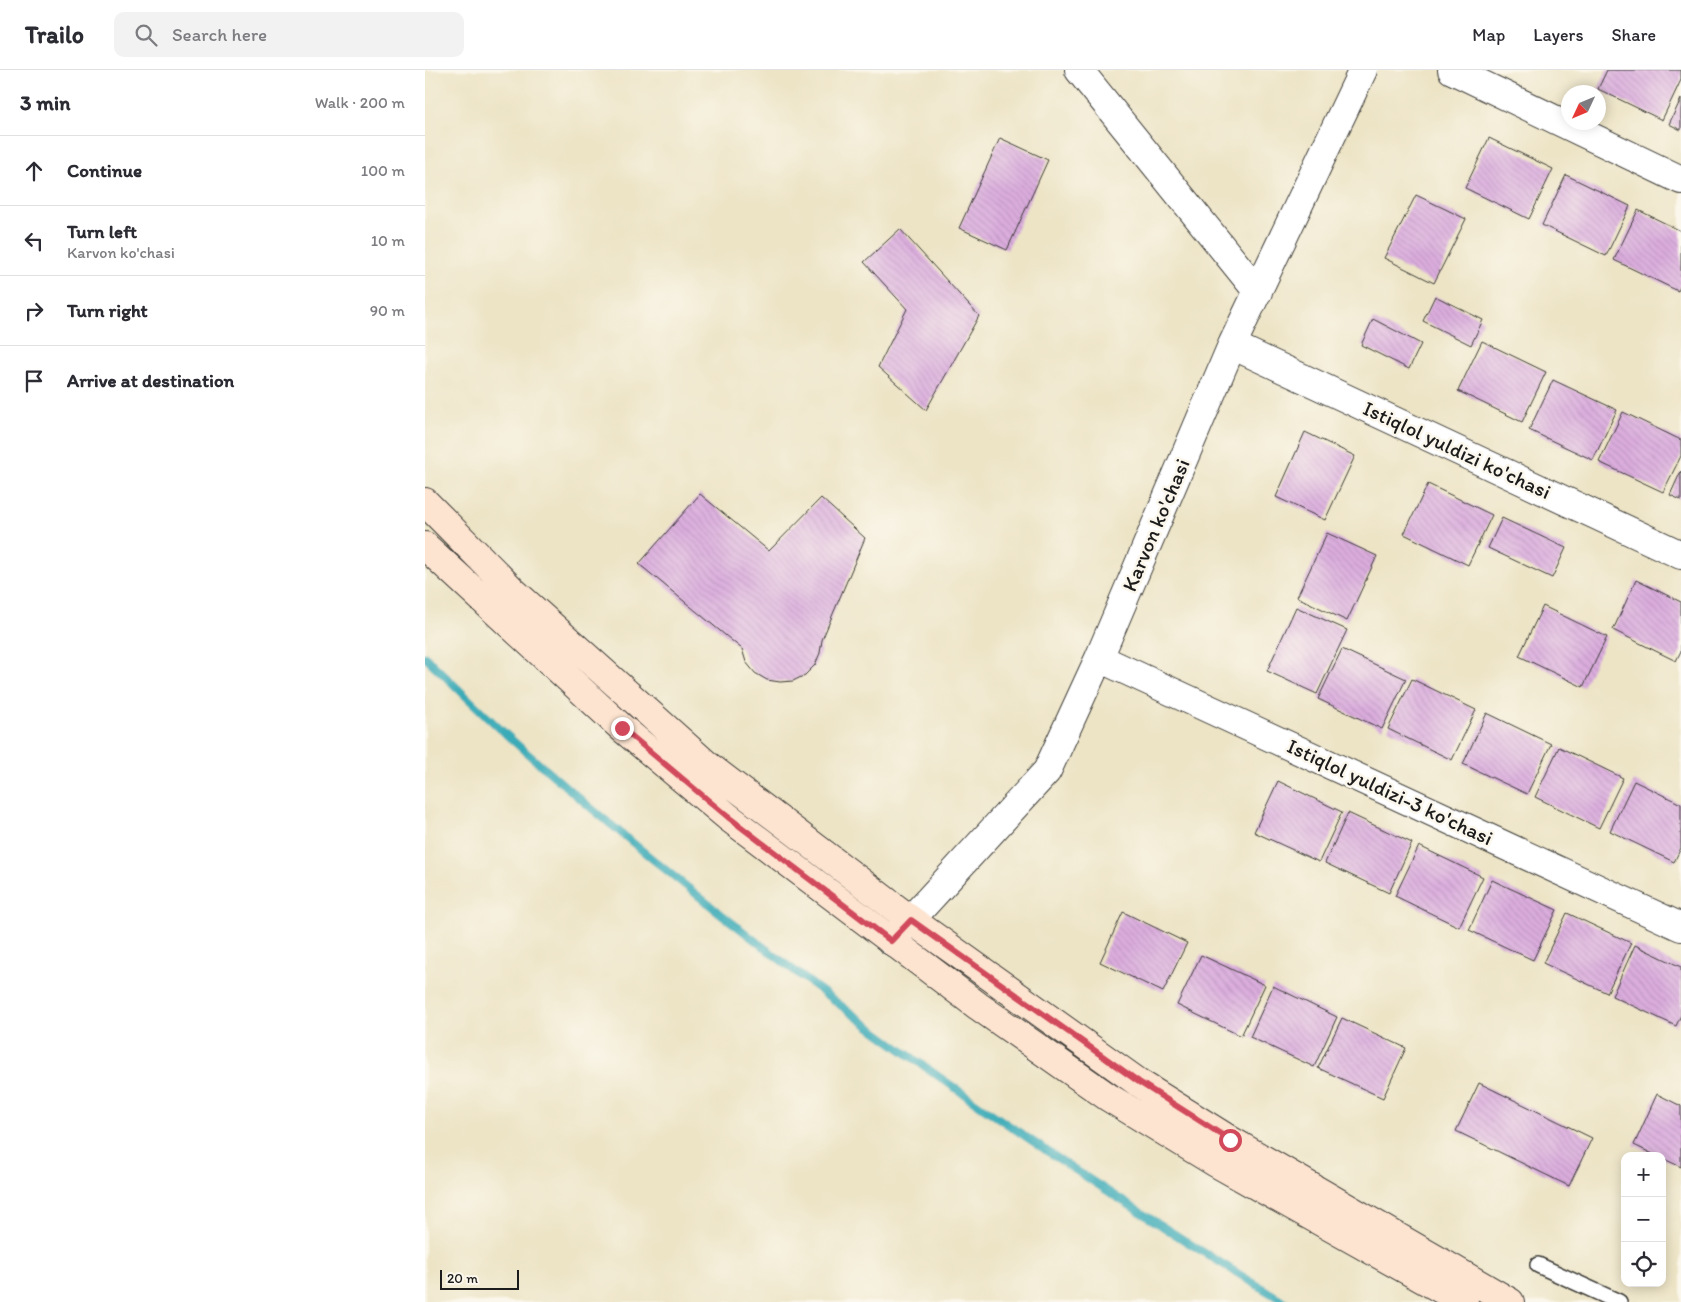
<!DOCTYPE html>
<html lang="en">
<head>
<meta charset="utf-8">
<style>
  body { margin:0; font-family:Itim,sans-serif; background:#f2f2f3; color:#2b2b33 }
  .controls { position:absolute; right:15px; bottom:15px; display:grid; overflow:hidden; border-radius:10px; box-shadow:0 2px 12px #0003 }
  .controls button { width:45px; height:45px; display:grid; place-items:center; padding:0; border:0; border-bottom:1px solid #e1e1e2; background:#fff; color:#2b2b33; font:25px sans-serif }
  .compass { position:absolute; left:1136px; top:15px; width:45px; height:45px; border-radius:50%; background:#fff; box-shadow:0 2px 12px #0003; rotate:226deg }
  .scale { position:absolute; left:15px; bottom:12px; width:79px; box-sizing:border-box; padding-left:5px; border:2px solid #1c1c1c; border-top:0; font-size:14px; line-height:18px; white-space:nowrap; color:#1c1c1c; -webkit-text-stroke:4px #fbf7ec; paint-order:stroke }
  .stop { position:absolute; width:15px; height:15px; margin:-11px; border:4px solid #d1495b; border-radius:50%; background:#fff }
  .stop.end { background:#d1495b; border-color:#fff; box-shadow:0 1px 5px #0008 }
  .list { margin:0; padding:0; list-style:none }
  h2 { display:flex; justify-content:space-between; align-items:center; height:65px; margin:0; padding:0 20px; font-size:21px }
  h2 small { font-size:16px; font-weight:400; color:#7c7c81 }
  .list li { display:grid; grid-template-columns:32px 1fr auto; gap:15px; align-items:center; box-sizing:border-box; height:70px; padding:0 20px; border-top:1px solid #e1e1e2 }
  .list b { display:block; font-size:19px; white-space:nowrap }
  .list p { margin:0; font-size:16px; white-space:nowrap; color:#7c7c81 }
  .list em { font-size:16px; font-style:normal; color:#7c7c81 }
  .icon { flex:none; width:28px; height:28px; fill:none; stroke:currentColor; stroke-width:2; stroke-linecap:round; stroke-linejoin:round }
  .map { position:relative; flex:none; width:1256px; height:1232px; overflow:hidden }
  header { display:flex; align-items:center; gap:30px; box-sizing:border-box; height:70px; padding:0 25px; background:#fff; border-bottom:1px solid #e1e1e2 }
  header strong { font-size:24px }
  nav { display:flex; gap:28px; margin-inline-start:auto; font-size:18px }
  .search { width:350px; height:45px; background:#f2f2f3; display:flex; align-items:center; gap:12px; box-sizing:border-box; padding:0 18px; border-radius:10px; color:#7c7c81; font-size:19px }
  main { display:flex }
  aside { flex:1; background:#fff }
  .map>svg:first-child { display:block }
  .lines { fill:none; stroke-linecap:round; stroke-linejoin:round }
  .stream { stroke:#3aabb7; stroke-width:8 }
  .building { fill:url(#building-back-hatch) }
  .service-casing { stroke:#3b3a36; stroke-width:18 }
  .minor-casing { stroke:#3b3a36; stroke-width:30 }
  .secondary-casing { stroke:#3b3a36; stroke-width:30 }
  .service { stroke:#fff; stroke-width:15 }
  .minor { stroke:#fff; stroke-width:28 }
  .secondary { stroke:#fde4d0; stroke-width:28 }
  .route { stroke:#d1495b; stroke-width:6 }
  .labels { text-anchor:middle; stroke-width:5; stroke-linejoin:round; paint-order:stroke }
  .street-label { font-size:21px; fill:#1c1c1c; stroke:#fbf7ec }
</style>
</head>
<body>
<header>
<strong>Trailo</strong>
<div class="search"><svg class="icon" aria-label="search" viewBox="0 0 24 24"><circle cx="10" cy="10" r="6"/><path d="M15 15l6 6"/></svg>Search here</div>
<nav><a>Map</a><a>Layers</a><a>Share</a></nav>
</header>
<main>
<aside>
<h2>3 min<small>Walk · 200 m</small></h2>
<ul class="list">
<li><svg class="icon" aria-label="ahead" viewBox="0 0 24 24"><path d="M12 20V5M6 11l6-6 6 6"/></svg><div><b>Continue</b></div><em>100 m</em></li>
<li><svg class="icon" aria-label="left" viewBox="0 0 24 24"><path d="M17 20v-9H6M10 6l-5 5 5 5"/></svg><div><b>Turn left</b><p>Karvon ko'chasi</p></div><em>10 m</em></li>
<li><svg class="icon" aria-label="right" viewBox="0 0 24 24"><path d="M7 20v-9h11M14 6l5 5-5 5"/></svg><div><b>Turn right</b></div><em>90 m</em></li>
<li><svg class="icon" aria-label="arrive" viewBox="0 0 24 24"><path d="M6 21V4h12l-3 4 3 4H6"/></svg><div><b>Arrive at destination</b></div></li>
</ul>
</aside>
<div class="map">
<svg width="1256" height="1232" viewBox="0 0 1256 1232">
  <defs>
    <pattern id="building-back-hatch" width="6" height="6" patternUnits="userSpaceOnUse" patternTransform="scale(1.25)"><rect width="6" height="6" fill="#dbadde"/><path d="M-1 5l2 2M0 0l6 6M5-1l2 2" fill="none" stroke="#bb94be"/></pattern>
  </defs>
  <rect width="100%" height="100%" fill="#fbf7ec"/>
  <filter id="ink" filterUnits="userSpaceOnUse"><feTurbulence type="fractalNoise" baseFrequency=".02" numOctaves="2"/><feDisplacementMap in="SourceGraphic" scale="10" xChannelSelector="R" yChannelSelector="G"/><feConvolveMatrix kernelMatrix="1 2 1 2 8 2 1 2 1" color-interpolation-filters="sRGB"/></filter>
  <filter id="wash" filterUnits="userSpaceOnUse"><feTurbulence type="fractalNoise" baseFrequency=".0096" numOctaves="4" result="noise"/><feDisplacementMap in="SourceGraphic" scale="20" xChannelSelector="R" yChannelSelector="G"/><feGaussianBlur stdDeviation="1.12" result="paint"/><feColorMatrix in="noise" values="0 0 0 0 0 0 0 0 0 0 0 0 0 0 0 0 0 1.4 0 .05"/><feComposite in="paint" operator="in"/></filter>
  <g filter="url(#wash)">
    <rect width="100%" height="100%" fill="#ede4c6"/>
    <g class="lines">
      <path class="stream" d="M0 587C34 619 67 653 103 684 338 889 593 1072 860 1232"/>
    </g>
    <g id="blocks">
      <path class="building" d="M1182 0H1256V10L1237 50 1173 19Z
        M1256 29V60L1244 54Z
        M575 68 623 90 582 180 534 158Z
        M1064 68 1128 99 1104 149 1040 118Z
        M1141 105 1205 136 1181 186 1117 155Z
        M991 125 1041 149 1009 213 959 188Z
        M1213 140 1256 161V215L1253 221 1189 190Z
        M475 159 554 246 501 340 453 297 482 239 439 192Z
        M1010 226 1058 250 1046 275 998 251Z
        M948 249 996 274 984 299 936 275Z
        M1057 271 1121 302 1097 352 1033 321Z
        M1128 310 1192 340 1168 390 1104 360Z
        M1198 342 1256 370V386L1238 422 1174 392Z
        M880 362 930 386 900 450 851 427Z
        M1256 401V430L1245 425Z
        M1003 414 1067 445 1043 495 979 464Z
        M275 424 344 481 396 428 440 468 397 570 395 583 390 595 380 605 368 611 355 612 342 610 330 603 321 592 317 579 214 494Z
        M1077 448 1141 478 1127 508 1063 478Z
        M902 463 952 486 922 551 872 527Z
        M1211 510 1256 532V581L1251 591 1188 560Z
        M1118 536 1182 567 1158 617 1094 586Z
        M871 537 922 560 892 624 842 601Z
        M917 579 981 609 957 659 893 629Z
        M987 609 1051 640 1027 690 963 659Z
        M1062 643 1126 674 1102 724 1038 694Z
        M1134 677 1198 708 1174 758 1110 727Z
        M853 711 917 742 894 792 829 762Z
        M1209 711 1256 734V778L1249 792 1185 761Z
        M923 743 987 773 964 823 900 793Z
        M994 776 1058 807 1034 857 970 826Z
        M1067 810 1132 840 1108 890 1044 860Z
        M698 842 762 873 738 922 675 892Z
        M1142 843 1206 873 1182 923 1118 893Z
        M1210 875 1256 897V945L1251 956 1187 926Z
        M776 885 840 915 816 966 752 935Z
        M848 916 912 947 889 997 825 967Z
        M917 948 981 978 958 1028 893 998Z
        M1054 1013 1167 1068 1144 1116 1031 1061Z
        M1232 1024 1256 1036V1097L1237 1088V1086H1232L1209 1075Z"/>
    </g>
  </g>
  <g filter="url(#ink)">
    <use href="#blocks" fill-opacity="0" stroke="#3b3a36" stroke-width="1"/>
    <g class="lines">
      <defs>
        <path id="service" d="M1113 1195 1194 1232"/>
        <path id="minor" d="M654 0 833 222
          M1027 0 1256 110
          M807 275 1256 485
          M674 588 1256 857
          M466 871 622 701 674 588 807 275 938 0"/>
        <path id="secondary" d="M0 432 89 522 282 695 486 850 714 1013 805 1070 1085 1232
          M0 476 197 658 303 747 553 936 683 1027 791 1093 1039 1232"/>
      </defs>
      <use href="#service" class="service-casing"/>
      <use href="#minor" class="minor-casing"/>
      <use href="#secondary" class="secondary-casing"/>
      <use href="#service" class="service"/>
      <use href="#minor" class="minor"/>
      <use href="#secondary" class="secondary"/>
    </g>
  </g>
  <g class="lines" filter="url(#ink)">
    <path class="route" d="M197 658 303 747 466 871 486 850 714 1012 805 1070"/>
  </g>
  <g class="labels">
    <g class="street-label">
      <text transform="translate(1032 380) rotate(25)" y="7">Istiqlol yuldizi ko'chasi</text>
      <text transform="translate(731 455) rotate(-67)" y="7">Karvon ko'chasi</text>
      <text transform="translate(965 722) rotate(25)" y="7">Istiqlol yuldizi-3 ko'chasi</text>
    </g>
  </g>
</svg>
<div class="controls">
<button>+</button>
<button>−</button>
<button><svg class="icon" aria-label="locate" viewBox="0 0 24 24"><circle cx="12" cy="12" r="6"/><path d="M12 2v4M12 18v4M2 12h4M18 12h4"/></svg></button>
</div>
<svg class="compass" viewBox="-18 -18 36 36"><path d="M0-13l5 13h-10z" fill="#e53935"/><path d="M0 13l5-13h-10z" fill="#7c7c81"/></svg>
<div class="scale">20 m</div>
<div class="stop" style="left:805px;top:1070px"></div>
<div class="stop end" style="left:197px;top:658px"></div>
</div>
</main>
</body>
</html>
